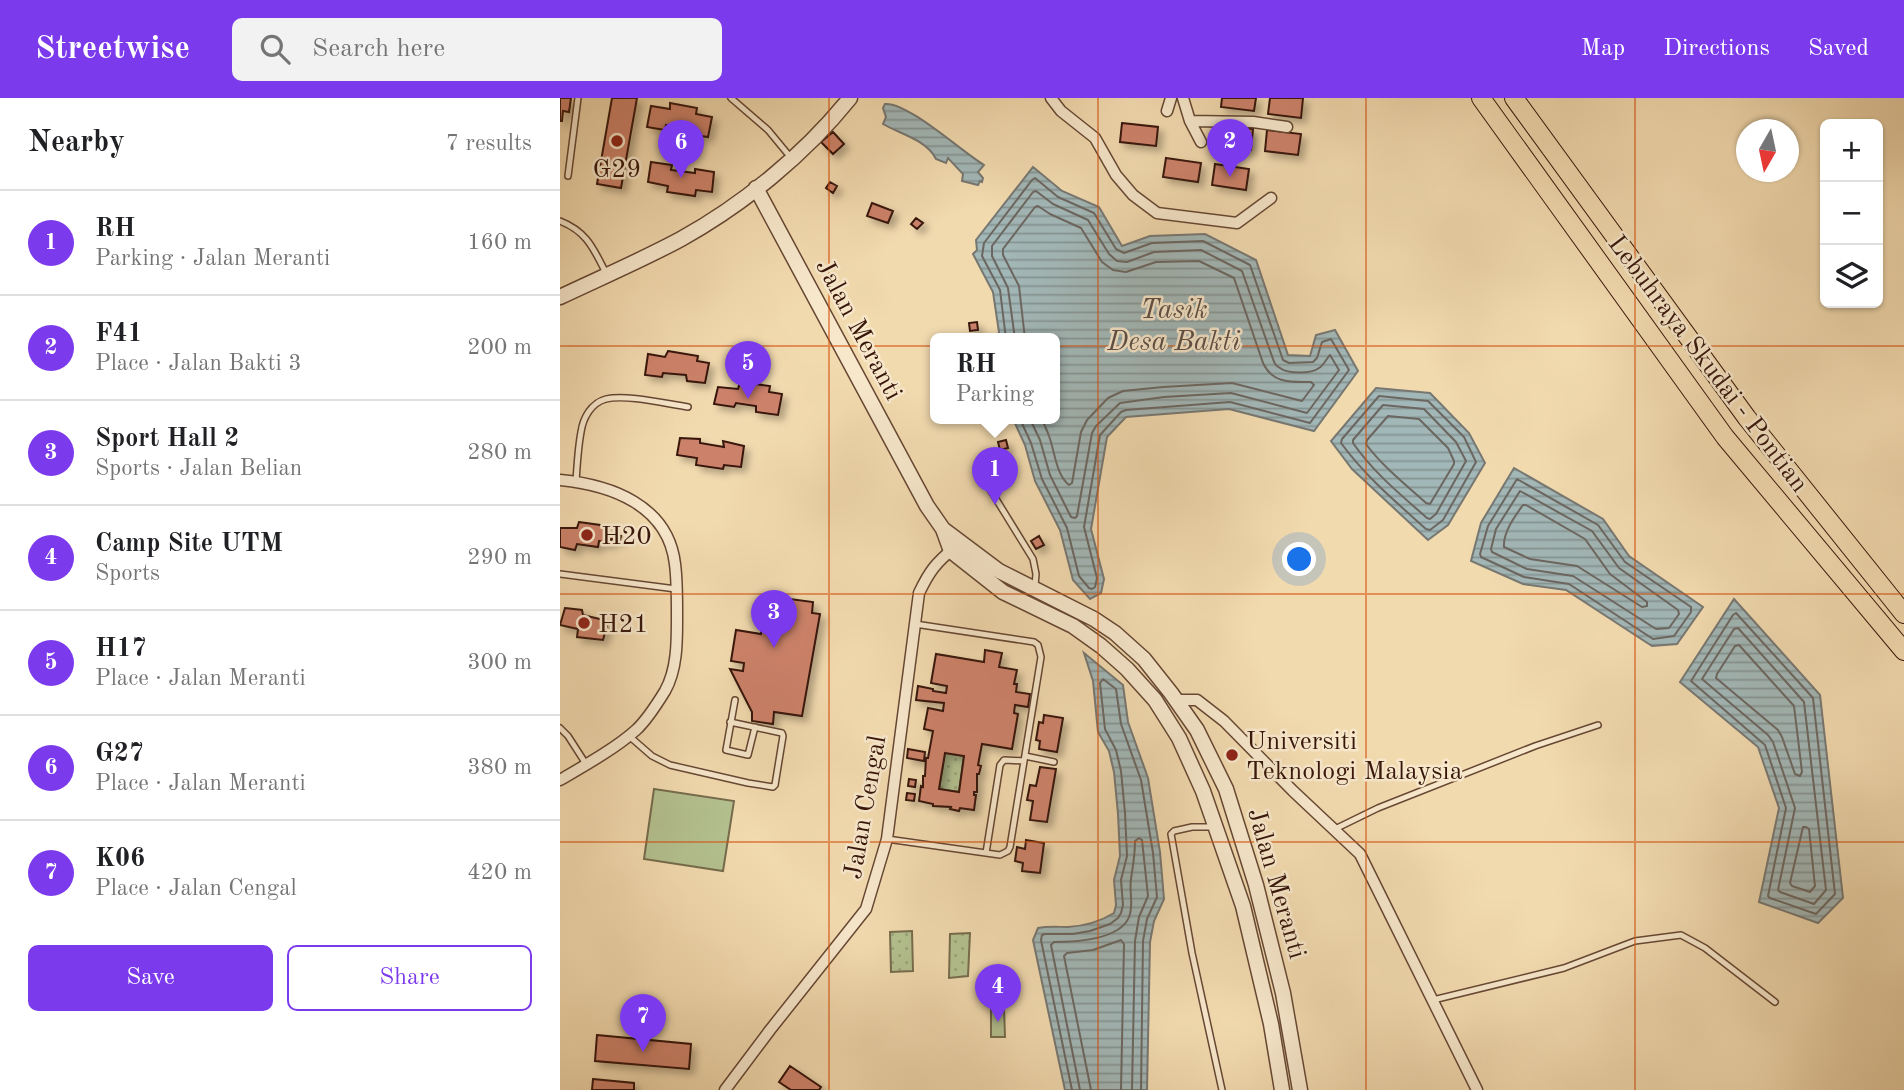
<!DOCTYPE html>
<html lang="en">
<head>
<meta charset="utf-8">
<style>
  body { margin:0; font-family:"Old Standard TT",serif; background:#f2f2f2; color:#202124 }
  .controls { position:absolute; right:21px; top:21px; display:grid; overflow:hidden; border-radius:10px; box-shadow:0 2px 5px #0004 }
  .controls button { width:63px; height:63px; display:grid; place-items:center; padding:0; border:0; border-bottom:2px solid #e0e0e0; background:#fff; color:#202124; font:35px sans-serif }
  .compass { position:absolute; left:1176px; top:21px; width:63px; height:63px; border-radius:50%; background:#fff; box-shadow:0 2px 5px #0004; rotate:189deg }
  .you { position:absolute; left:740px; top:462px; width:24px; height:24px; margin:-18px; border:5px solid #fff; border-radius:50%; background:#1a73e8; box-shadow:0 0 0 10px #1a73e833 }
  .badge { display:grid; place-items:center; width:46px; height:46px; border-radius:50%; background:#7c3aed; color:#fff; font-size:23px; font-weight:700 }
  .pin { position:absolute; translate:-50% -58px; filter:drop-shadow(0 2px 4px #0008) }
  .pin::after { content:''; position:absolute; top:37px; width:24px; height:21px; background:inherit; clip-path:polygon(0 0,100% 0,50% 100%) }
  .popup { position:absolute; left:370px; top:235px; width:130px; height:91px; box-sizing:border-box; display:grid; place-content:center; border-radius:10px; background:#fff; filter:drop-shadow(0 2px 5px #0005); font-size:23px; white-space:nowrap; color:#757577 }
  .popup b { font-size:26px; color:#202124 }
  .popup::after { content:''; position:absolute; left:50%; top:100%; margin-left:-14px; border:14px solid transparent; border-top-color:#fff }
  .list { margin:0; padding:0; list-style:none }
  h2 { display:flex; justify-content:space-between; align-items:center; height:91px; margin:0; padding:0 28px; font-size:30px }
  h2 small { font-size:23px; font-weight:400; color:#757577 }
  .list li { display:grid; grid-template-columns:46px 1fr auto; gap:21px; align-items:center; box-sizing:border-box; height:105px; padding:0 28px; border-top:2px solid #e0e0e0 }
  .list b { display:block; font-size:26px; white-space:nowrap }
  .list p { margin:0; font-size:23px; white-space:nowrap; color:#757577 }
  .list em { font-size:23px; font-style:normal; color:#757577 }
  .actions { display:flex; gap:14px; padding:21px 28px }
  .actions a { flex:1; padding:16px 0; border:2px solid #7c3aed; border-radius:10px; text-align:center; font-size:24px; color:#7c3aed }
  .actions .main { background:#7c3aed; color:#fff }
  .icon { flex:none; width:38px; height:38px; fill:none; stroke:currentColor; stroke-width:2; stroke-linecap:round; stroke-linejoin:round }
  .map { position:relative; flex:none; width:1344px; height:992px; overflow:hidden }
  header { display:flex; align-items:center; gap:42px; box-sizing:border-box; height:98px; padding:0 35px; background:#7c3aed; color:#fff }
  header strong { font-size:33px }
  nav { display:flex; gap:38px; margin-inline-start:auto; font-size:24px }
  .search { width:490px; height:63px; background:#f2f2f2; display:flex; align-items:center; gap:18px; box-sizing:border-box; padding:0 24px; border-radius:10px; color:#757577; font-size:26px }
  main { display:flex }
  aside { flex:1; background:#fff }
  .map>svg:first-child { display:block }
  .grass { fill:url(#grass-dots); stroke:#766c4d; stroke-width:2 }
  .garden { fill:#b4c190; stroke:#766c4d; stroke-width:2 }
  .water { fill:url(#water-rules); stroke:#777772; stroke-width:2 }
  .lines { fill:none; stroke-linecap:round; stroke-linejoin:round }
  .shore { stroke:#6c6660; stroke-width:2 }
  .building { fill:#cc826b; stroke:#37160a; stroke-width:2; fill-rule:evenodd; filter:url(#shadow) }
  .service-casing { stroke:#664733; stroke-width:8 }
  .minor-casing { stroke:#664733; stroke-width:13 }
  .tertiary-casing { stroke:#664733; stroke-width:17 }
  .trunk-casing { stroke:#37160a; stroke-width:20 }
  .service { stroke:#f7e7cb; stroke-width:5 }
  .minor { stroke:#f7e7cb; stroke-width:10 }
  .tertiary { stroke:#f7e7cb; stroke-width:14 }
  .trunk { stroke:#f2daaf; stroke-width:18 }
  .grid { fill:none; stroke:#d6520c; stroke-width:2; stroke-opacity:0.55 }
  .poi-dot { fill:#8f2418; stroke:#f7e7cb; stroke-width:2.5 }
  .labels { text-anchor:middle; stroke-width:5; stroke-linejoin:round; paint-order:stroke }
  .poi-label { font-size:26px; fill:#37160a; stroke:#f7e7cb; text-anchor:start }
  .street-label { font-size:26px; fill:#37160a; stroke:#f7e7cb }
  .water-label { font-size:28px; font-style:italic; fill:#5c4e47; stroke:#f7e7cb }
</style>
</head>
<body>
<header>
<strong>Streetwise</strong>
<div class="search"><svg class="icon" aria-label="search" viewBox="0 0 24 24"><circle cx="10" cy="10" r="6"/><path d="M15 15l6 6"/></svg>Search here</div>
<nav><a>Map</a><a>Directions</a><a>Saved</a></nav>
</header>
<main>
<aside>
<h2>Nearby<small>7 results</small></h2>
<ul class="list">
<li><span class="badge">1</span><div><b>RH</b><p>Parking · Jalan Meranti</p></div><em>160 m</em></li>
<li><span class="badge">2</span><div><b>F41</b><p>Place · Jalan Bakti 3</p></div><em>200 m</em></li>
<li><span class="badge">3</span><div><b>Sport Hall 2</b><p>Sports · Jalan Belian</p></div><em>280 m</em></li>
<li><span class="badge">4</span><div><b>Camp Site UTM</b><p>Sports</p></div><em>290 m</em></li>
<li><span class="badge">5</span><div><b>H17</b><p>Place · Jalan Meranti</p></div><em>300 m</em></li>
<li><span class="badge">6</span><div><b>G27</b><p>Place · Jalan Meranti</p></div><em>380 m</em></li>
<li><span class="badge">7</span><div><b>K06</b><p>Place · Jalan Cengal</p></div><em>420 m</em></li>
</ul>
<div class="actions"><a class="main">Save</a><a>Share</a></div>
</aside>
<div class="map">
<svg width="1344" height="992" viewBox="0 0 1344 992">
  <defs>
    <pattern id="grass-dots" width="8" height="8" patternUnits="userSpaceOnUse" patternTransform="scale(1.75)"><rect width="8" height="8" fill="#b4c190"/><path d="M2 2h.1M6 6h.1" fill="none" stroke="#9ba57b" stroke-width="1.8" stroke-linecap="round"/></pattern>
    <pattern id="water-rules" width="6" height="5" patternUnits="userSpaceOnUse" patternTransform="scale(1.75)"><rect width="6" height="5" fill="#a2b7b7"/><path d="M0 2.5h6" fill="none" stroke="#859493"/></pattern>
    <filter id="shadow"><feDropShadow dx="5" dy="5" stdDeviation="3.5" flood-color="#0004"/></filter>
  </defs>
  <rect width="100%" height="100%" fill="#f2daaf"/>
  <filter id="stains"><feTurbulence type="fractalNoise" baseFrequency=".00286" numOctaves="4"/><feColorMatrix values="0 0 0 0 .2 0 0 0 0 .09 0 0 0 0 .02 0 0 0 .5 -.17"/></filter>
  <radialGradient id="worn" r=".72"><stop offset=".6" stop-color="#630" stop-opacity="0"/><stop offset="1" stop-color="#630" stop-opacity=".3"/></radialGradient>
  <path class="grass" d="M385 655 404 658 399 694 379 691Z
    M352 833 353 873 331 874 330 834Z
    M410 835 408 878 389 880 390 836Z"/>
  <path class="garden" d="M94 691 174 703 163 773 84 761Z
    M431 910H444L445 939H431Z"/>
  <path class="water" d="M325 6C348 4 402 54 424 67L418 74 423 80 422 84 420 83 418 87 402 83 403 76 388 60 386 65 376 61C367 42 340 36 323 26L326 19 323 10Z
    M473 69 502 93 539 109 562 148 590 138 645 136 696 162 728 257 750 258 756 237 775 232 798 273 754 333 669 311 566 319 547 339 531 431 544 481 541 495 530 501 513 482 500 432 475 383 465 347 453 321H494V241H440L433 194 413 156 417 152 416 142Z
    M816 290 870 295 909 335 925 365 888 427 868 442 792 371 771 343Z
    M954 370 1043 421 1069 458 1143 509 1117 546 1092 548 1006 492 963 486 911 463 921 425Z
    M1174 501 1260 597 1283 800 1258 825 1199 804 1219 710 1198 649 1120 584Z
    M524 555 563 587 568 624 588 680 600 754 604 801 594 823 590 844 587 992H505L473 842 478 830C488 828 498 829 508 829 524 828 541 823 554 815L556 807 554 782 560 758 558 716 554 674 549 653 538 634 533 583Z"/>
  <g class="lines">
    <path class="shore" d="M446 241 440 192 422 158 424 145 472 82 475 80 498 99 534 115 556 151 564 155 592 145 643 143 690 167 723 262 729 265 753 264 757 260 762 244 771 241 789 272 750 325 670 304 566 312 561 314 540 337 524 429 537 480 535 489 532 491 529 490 519 478 507 430 482 381 471 345 460 321
      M455 241 448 190 432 158V148L473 94 476 93 493 106 528 122 549 156 557 163 567 164 594 154 641 152 682 173 713 261C715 266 715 267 720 270 728 276 751 276 759 270 764 267 766 261 770 257L779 272 747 315 671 295 604 299 560 305 536 328 532 335 517 418 515 420 511 419 490 377 480 342 470 321
      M465 241 459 188 443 157V151L475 109 478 108 490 116 521 130 542 164 553 172 566 174 596 164 639 163 674 180 703 265C713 286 731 284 751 284L754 287 742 303 672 285 603 289 563 293 548 300 527 322 521 334 512 385 509 387C496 377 495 354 489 338 487 332 484 327 482 321
      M819 298 868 303 904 339 916 364 883 422 870 432 866 431C836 404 805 378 781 345L782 341Z
      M823 307 864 311 896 344 906 363 876 416 870 421 867 420C841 397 813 374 793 345V342Z
      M828 318 859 321 888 350 894 363V366L870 406 866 405C846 387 822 368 806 346L807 342Z
      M957 381 1038 427 1065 464 1131 509V514L1114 538 1093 541 1009 486 964 479 921 459 920 456 928 428Z
      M960 393 1032 433 1059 470 1118 512 1119 516 1109 530 1096 531 1013 478 967 471 932 454 931 451 936 431Z
      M963 407H966L1025 441 1050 476 1087 504V508L1082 509 1017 468 970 461 944 449C943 434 955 418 963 407Z
      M1176 515 1253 600 1275 796 1256 816 1210 800 1208 798 1226 710 1205 647 1131 583 1173 517Z
      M1178 530 1244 604 1266 792 1254 806 1220 794 1218 792 1235 710 1213 644 1208 637 1142 581 1174 531Z
      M1179 547 1234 608 1242 674 1240 678 1235 676 1222 639 1218 632 1156 580 1157 576 1175 548Z
      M1243 729H1246L1249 731 1255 788 1250 794 1232 788 1230 785Z
      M512 992 481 842 482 837 485 836H513L530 833 550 826 558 820 561 815 563 807 561 782 567 758 565 715 561 673 556 652 545 631 540 585 543 581 556 591 561 626 581 682 593 755 597 799 587 821 583 843 581 992
      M520 992 491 847 494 844C514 844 560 842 569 819 574 807 569 794 571 781 573 766 575 758 575 743L579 740 582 742 588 798 579 819 575 843 572 992
      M531 992 504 858 507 855 533 852 561 842 564 846 561 992"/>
  </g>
  <path class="building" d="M0 0H11L9 14 3 13 2 23H0Z
    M52 0H77L61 90 37 86Z
    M662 0H696L694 13 661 9Z
    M710 0H743L741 20 708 16Z
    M110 5 137 10 136 16 152 19 148 39 128 36 129 31 106 27 105 32 87 29 91 8 110 11Z
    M562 25 598 29 596 48 560 44Z
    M658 27 693 31 691 52 656 48Z
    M707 32 741 36 738 57 705 53Z
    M273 34 284 46 273 56 261 44Z
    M606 60 641 65 638 84 603 79Z
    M91 64 112 67 111 72 135 75V71L154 74 152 94 136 92 135 98 107 94 108 88 88 84Z
    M655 66 689 71 686 92 652 87Z
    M270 84 277 88 273 95 266 90Z
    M312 105 333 113 328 125 307 118Z
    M356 120 363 125 357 131 351 126Z
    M417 224 418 232 410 233 409 225Z
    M108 253 138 258 137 263 149 265 145 285 127 283 126 277 103 275 102 279 85 277 88 256 105 259Z
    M180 284 210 288 209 294 222 296 218 317 196 314V308L176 305 174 309 154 306 158 289 178 291Z
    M120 340 140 341V345L164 349 163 343 184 348 181 369 164 367 163 371 136 367 137 360 117 357Z
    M446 342 448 350 440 352 438 344Z
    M19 424 47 428 48 435 61 438 60 442 51 441 50 446 39 443 38 449 17 446 15 452 0 449V430H17Z
    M479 438 484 447 476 451 471 443Z
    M207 498 253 504 252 515 260 516 242 618 214 614 213 626 192 623V614L170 571 183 573 184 565 171 563 176 532 201 536Z
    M5 510 22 512 23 517 48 523 43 542 17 539 18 531 0 527Z
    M425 552 442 555 439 569 457 572 454 586H457L456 594 470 596 468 609 455 607 454 615 458 616 452 651 422 646 418 667 421 668 419 676H417V694H414V697H416L414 712 400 710 399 713 390 711 391 709 373 708V706L359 703 361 688 363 689V678H365L366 660H368L373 633 364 631 368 610 383 613 384 605 356 602 358 588 373 591V593L386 595 387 588 371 585 376 556 424 564ZM385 655 404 658 399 694 379 691Z
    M484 617 503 620 497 654 479 651 480 643 476 642 479 624 483 625Z
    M348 651 365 654 364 663 347 660Z
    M480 669 496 671 487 724 470 722 473 703 467 702 470 687 476 688Z
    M349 681 356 682 355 689 348 688Z
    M347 695 355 696 354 703 346 702Z
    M466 742 484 745 480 775 462 773 463 765 455 763 457 749 465 751Z
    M37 937 131 946 129 971 35 963Z
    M230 968 261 989 259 992H231L219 984Z
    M33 981 74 985V992H32Z"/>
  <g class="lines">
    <defs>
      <path id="service" d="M171 0 208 32 232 61
        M8 78 18 0
        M0 123C28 134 34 152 47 177
        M16 384C17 367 18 350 21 334 23 320 31 305 46 301 66 296 107 306 128 309
        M428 388 473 461 476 476 475 488
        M0 476 116 491
        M175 602 166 652 188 657 195 629
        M0 630 8 638 26 666
        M69 638 92 658 110 667 188 685 213 689 215 687 223 638 222 635 170 624
        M465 658 494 664
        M653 729H632L614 733 611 736 632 855 662 992
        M775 731 818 710 975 648 1038 627
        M327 741 440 757 448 753 450 749 481 559 478 547 474 544 355 526
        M426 755 440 667 444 662 464 663
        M873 902 1004 870 1075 843 1121 837 1145 850 1215 904"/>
      <path id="minor" d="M491 0 501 13 535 40 556 77 573 97 597 115 677 125 711 100
        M623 0 630 23 641 44
        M607 13 611 0
        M630 23 693 24 727 29
        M0 382C51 387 108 407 115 466 117 482 117 498 117 514 117 540 118 570 105 593 97 606 87 622 76 632 56 650 24 668 0 682
        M616 602H637L664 623 733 693 800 756 917 992
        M165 992 210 932 306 811 327 741 359 495C370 472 376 465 395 449"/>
      <path id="tertiary" d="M196 90 367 408 383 431 391 453 443 494 513 528 541 548 567 571 595 602 619 640 643 693 683 808 711 926 722 992
        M0 199C40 180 82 162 121 141 184 106 245 56 290 0
        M383 431 439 473 534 521 555 535 584 561 611 595 637 632 666 691 696 787 723 895 740 992"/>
      <path id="trunk" d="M921 0 1165 339 1344 553
        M954 0 1187 320 1344 516"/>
    </defs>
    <use href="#service" class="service-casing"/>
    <use href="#minor" class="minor-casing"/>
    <use href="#tertiary" class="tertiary-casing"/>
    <use href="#trunk" class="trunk-casing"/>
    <use href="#service" class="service"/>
    <use href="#minor" class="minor"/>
    <use href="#tertiary" class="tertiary"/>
    <use href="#trunk" class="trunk"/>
  </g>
  <path class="grid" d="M269 0V992M538 0V992M806 0V992M1075 0V992M0 248H1344M0 496H1344M0 744H1344"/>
  <g class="poi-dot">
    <circle cx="57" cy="43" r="7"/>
    <circle cx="27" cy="437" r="7"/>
    <circle cx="24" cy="525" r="7"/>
    <circle cx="672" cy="657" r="7"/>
  </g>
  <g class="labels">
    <g class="poi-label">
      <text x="57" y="79" text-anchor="middle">G29</text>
      <text x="41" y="446">H20</text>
      <text x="38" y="534">H21</text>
      <text x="686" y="651">Universiti<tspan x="686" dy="30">Teknologi Malaysia</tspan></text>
    </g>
    <g class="street-label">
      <text transform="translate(300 231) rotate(62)" y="9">Jalan Meranti</text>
      <text transform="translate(1149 265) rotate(53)" y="9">Lebuhraya Skudai - Pontian</text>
      <text transform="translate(304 709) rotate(-80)" y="9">Jalan Cengal</text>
      <text transform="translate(718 785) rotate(74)" y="9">Jalan Meranti</text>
    </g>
    <g class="water-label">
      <text x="614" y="220">Tasik<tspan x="614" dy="32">Desa Bakti</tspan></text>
    </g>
  </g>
  <rect width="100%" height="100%" filter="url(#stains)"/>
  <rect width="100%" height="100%" fill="url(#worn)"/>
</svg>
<div class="controls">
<button>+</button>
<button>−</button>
<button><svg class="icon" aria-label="layers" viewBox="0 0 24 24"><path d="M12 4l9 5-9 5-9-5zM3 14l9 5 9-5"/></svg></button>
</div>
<svg class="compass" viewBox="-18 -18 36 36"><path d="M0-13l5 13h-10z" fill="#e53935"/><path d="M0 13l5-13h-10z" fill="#757577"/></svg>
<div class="you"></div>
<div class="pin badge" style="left:435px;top:407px">1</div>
<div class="popup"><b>RH</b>Parking</div>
<div class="pin badge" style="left:670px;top:79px">2</div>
<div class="pin badge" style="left:214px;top:550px">3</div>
<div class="pin badge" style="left:438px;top:924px">4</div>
<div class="pin badge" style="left:188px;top:301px">5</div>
<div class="pin badge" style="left:121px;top:80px">6</div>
<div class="pin badge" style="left:83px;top:954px">7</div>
</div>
</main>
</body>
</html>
